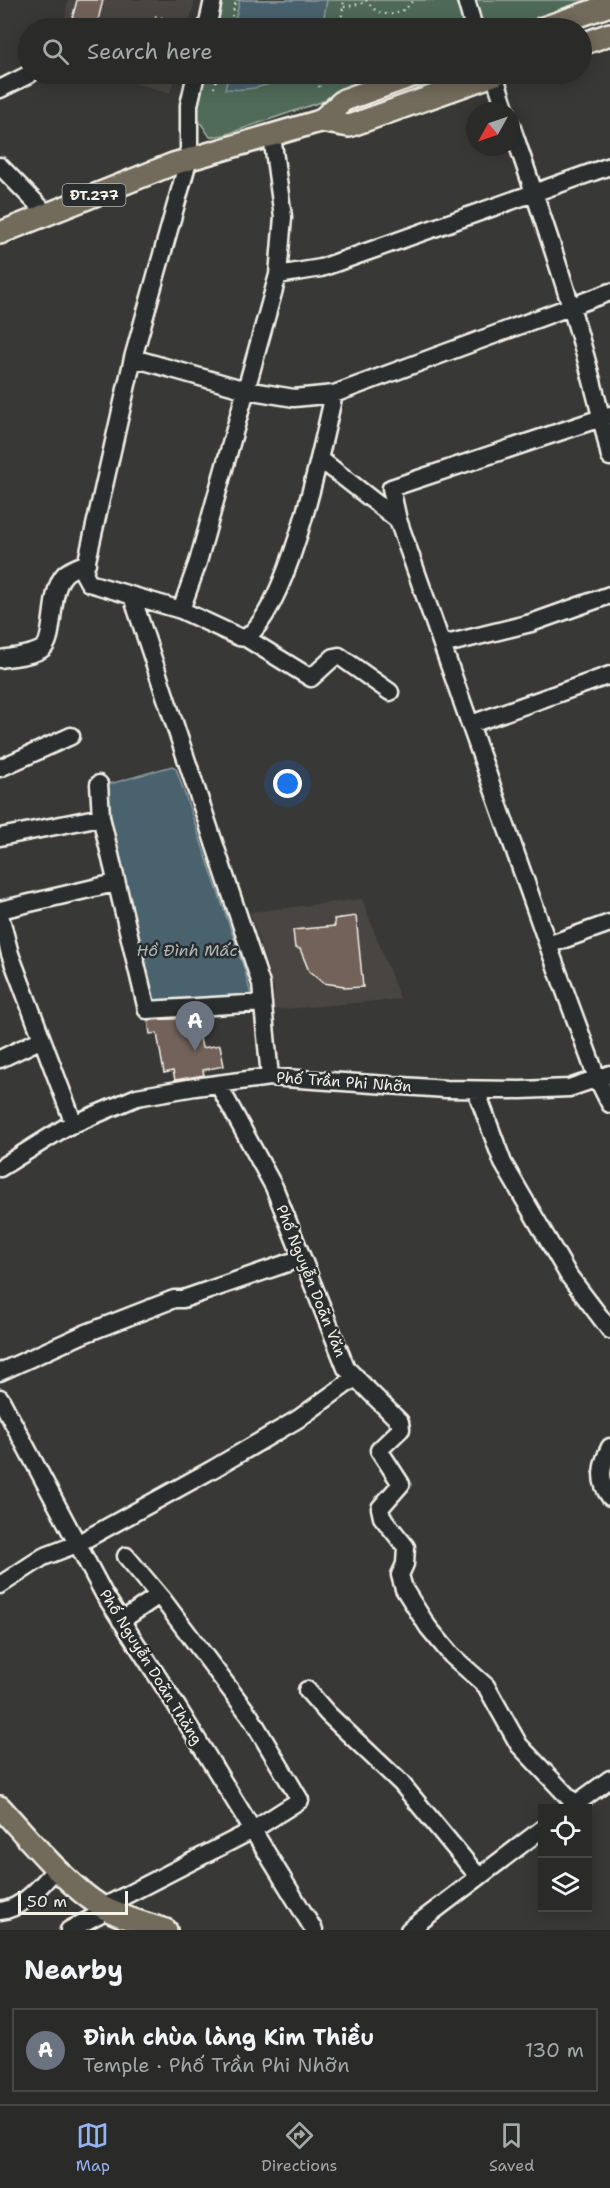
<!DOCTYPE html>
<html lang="en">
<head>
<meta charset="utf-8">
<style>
  body { margin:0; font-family:"Shantell Sans",sans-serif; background:#363635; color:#f1f3f6 }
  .controls { position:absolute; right:18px; bottom:18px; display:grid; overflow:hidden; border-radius:0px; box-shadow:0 3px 15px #0003 }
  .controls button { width:54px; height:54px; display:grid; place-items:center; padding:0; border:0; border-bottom:2px solid #464646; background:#2a2a29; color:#f1f3f6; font:30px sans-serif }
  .compass { position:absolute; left:466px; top:102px; width:54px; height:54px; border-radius:50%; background:#2a2a29; box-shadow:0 3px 15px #0003; rotate:230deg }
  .scale { position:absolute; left:18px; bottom:15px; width:110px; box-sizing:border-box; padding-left:6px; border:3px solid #f4f1e8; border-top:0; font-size:16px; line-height:21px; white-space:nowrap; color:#f4f1e8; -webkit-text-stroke:4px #2a2d2e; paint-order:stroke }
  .you { position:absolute; left:288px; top:784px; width:21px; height:21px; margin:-15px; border:4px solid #fff; border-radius:50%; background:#1a73e8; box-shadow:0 0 0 9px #1a73e833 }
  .badge { display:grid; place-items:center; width:39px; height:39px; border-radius:50%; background:#95b2f1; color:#fff; font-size:20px; font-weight:700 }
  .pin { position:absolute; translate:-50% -50px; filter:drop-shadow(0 2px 3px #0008) }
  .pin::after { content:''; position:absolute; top:32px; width:21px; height:18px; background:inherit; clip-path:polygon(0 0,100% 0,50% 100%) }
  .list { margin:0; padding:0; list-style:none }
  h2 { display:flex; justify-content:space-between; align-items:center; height:78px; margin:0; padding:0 24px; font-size:26px }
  h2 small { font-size:20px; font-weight:400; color:#a5a7a8 }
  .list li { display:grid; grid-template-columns:39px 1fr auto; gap:18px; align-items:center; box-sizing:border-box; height:84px; margin:0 12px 12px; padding:0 12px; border:2px solid #464646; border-radius:0px }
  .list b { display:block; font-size:22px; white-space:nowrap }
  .list p { margin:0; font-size:20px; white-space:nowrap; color:#a5a7a8 }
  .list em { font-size:20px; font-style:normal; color:#a5a7a8 }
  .icon { flex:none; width:33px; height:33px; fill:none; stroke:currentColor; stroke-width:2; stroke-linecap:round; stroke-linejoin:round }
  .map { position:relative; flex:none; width:610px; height:1930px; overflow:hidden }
  .search { position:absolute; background:#2a2a29; box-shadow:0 3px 15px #0003; left:18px; right:18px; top:18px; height:66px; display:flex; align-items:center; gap:15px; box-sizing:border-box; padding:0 21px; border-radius:33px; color:#a5a7a8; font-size:22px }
  .sheet { height:174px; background:#2a2a29 }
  nav { display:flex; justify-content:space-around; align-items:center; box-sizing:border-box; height:84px; border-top:2px solid #464646; background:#2a2a29; font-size:16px; color:#a5a7a8 }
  nav a { display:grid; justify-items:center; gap:3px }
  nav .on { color:#95b2f1 }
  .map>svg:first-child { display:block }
  .built { fill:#494542 }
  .green { fill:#506a59; stroke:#a2aea0; stroke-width:1.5 }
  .water { fill:#49626e; stroke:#8d9b9f; stroke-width:1.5 }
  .building { fill:#72625a; stroke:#f4f1e8; stroke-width:1.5 }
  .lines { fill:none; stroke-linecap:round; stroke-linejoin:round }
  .minor-casing { stroke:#f4f1e8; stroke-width:21 }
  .major-casing { stroke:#f4f1e8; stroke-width:26 }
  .path { stroke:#f4f1e8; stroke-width:2; stroke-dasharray:1.5 4.5; stroke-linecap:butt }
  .minor { stroke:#2a2d2e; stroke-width:16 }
  .major { stroke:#726b5a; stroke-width:21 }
  .labels { text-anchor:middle; stroke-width:5; stroke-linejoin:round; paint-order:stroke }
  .shield { fill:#2a2d2e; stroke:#b7b6b0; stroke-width:1.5 }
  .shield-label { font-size:14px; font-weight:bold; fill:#f4f1e8 }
  .street-label { font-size:15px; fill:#f4f1e8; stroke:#2a2d2e }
  .water-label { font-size:16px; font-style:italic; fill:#b0b8b7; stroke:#2a2d2e }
</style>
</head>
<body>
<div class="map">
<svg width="610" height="1930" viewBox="0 0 610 1930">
  <rect width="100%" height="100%" fill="#383837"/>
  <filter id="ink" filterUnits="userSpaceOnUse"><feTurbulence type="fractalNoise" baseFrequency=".0167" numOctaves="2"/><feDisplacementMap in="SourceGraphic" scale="12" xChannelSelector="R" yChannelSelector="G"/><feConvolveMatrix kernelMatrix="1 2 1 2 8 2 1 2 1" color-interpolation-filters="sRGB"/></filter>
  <g filter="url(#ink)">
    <path class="built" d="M68 0H195L188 28H63Z
      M102 74H176L170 93Z
      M362 899 400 999 274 1010V988L250 912Z"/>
    <path class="green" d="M223 0H610L534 28H216Z
      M206 74H403L224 135 210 137 196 116Z"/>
    <path class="water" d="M240 0H327L322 28H233Z
      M229 74H289C270 87 248 91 225 89Z
      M172 766 176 768 245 971 251 995 247 997 153 1004 108 822 109 812 103 786Z"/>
    <path class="building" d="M77 0H103L96 28 71 23Z
      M356 916 363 987 344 988V986L323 983 309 971 300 949 295 948 293 930 335 926 334 919Z
      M196 1018 202 1048 220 1045 224 1066 203 1070 204 1075 175 1080 173 1071 164 1073 157 1033 150 1034 148 1020Z"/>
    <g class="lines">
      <defs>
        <path id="minor" d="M466 0 474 28
          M207 28 213 0
          M196 74 189 105V158L133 358 84 574 89 583 181 610 239 637 246 638C290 604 321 451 334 394
          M494 74 506 111
          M0 89 30 74
          M511 125C548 233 587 345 610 457
          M0 166 47 214
          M278 275 321 268 610 166
          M133 358 246 390 294 398 334 394 610 292
          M610 415 391 488 398 520 548 945 597 1078 610 1104
          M320 459 398 520
          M132 596 261 984 270 1077
          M181 610 198 562 278 275 283 217 272 136
          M246 638 311 678 334 657 339 656 390 692
          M442 645 531 623 610 595
          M0 659C13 657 30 656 42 649 56 641 48 591 65 574 70 569 80 566 87 563
          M471 724 610 675
          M0 768 71 736
          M99 784 101 817 147 1010 263 1003
          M0 837 101 817
          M0 910 115 883
          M0 915 10 954 74 1124
          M548 945 610 923
          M0 1059 42 1039
          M218 1084 274 1187 346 1368 400 1422 401 1429 379 1450 401 1484 380 1508 382 1517 406 1547 405 1564 400 1575 404 1589 428 1627 452 1656 486 1686 519 1745 575 1804
          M476 1090 503 1163 569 1276 610 1330
          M0 1168 64 1128 137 1097 195 1087 270 1077 446 1089 521 1090 569 1088 610 1074
          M0 1372 84 1334 174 1299H183L302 1258
          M0 1398 104 1594 176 1705 314 1930
          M610 1447C601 1465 598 1481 610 1497
          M0 1585 43 1557 77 1544 213 1469 298 1419 356 1377
          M121 1621 159 1595
          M307 1690 328 1714 401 1783 478 1876
          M570 1808 610 1779
          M0 1911C23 1909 42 1884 56 1869
          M69 1930 98 1915 103 1907 253 1830 300 1800 250 1716 163 1600 126 1556
          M409 1930 542 1829"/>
        <path id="major" d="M543 28 610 5
          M582 44 610 34
          M320 121 349 126 496 74
          M0 233 173 164 320 121 344 100 417 74
          M0 1807C29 1839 67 1886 104 1908 124 1918 145 1924 166 1930"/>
      </defs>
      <use href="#minor" class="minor-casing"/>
      <use href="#major" class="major-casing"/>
      <path class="path" d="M366 0C378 19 401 19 413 0
        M344 7 367 2
        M155 16 192 25
        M229 28 236 0
        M340 28 344 0
        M317 74 320 90
        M214 88 218 74"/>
      <use href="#minor" class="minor"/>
      <use href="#major" class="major"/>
    </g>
  </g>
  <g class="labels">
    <rect class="shield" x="62.5" y="184" width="63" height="22" rx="4.5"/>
    <g class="shield-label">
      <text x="94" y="200">ĐT.277</text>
    </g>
    <g class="street-label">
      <text transform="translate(344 1082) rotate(4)" y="5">Phố Trần Phi Nhỡn</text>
      <text transform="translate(311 1281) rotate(68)" y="5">Phố Nguyễn Doãn Văn</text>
      <text transform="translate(151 1667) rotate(58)" y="5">Phố Nguyễn Doãn Thăng</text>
    </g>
    <g class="water-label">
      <text x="187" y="956">Hồ Đình Mấc</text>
    </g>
  </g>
</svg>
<div class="controls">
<button><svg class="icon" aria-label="locate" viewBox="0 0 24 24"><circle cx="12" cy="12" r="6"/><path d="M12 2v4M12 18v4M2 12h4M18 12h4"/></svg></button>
<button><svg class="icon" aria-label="layers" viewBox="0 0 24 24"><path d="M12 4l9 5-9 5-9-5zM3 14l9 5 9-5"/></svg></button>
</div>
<svg class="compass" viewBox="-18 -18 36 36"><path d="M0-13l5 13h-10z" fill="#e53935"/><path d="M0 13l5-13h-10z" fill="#a5a7a8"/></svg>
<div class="scale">50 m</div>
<div class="you"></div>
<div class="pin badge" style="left:195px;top:1051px;background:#6b7280">A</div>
<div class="search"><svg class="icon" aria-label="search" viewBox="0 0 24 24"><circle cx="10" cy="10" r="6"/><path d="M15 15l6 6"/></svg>Search here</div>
</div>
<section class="sheet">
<h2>Nearby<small></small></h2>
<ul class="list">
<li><span class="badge" style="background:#6b7280">A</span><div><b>Đình chùa làng Kim Thiều</b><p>Temple · Phố Trần Phi Nhỡn</p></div><em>130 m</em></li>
</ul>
</section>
<nav>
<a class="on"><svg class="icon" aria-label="map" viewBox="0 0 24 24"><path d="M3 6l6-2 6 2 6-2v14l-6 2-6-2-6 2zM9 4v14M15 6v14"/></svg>Map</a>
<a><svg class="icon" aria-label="directions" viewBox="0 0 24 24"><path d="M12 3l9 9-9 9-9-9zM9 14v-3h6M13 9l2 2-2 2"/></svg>Directions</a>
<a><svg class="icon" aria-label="saved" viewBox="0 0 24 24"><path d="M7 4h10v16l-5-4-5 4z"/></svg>Saved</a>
</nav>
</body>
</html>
